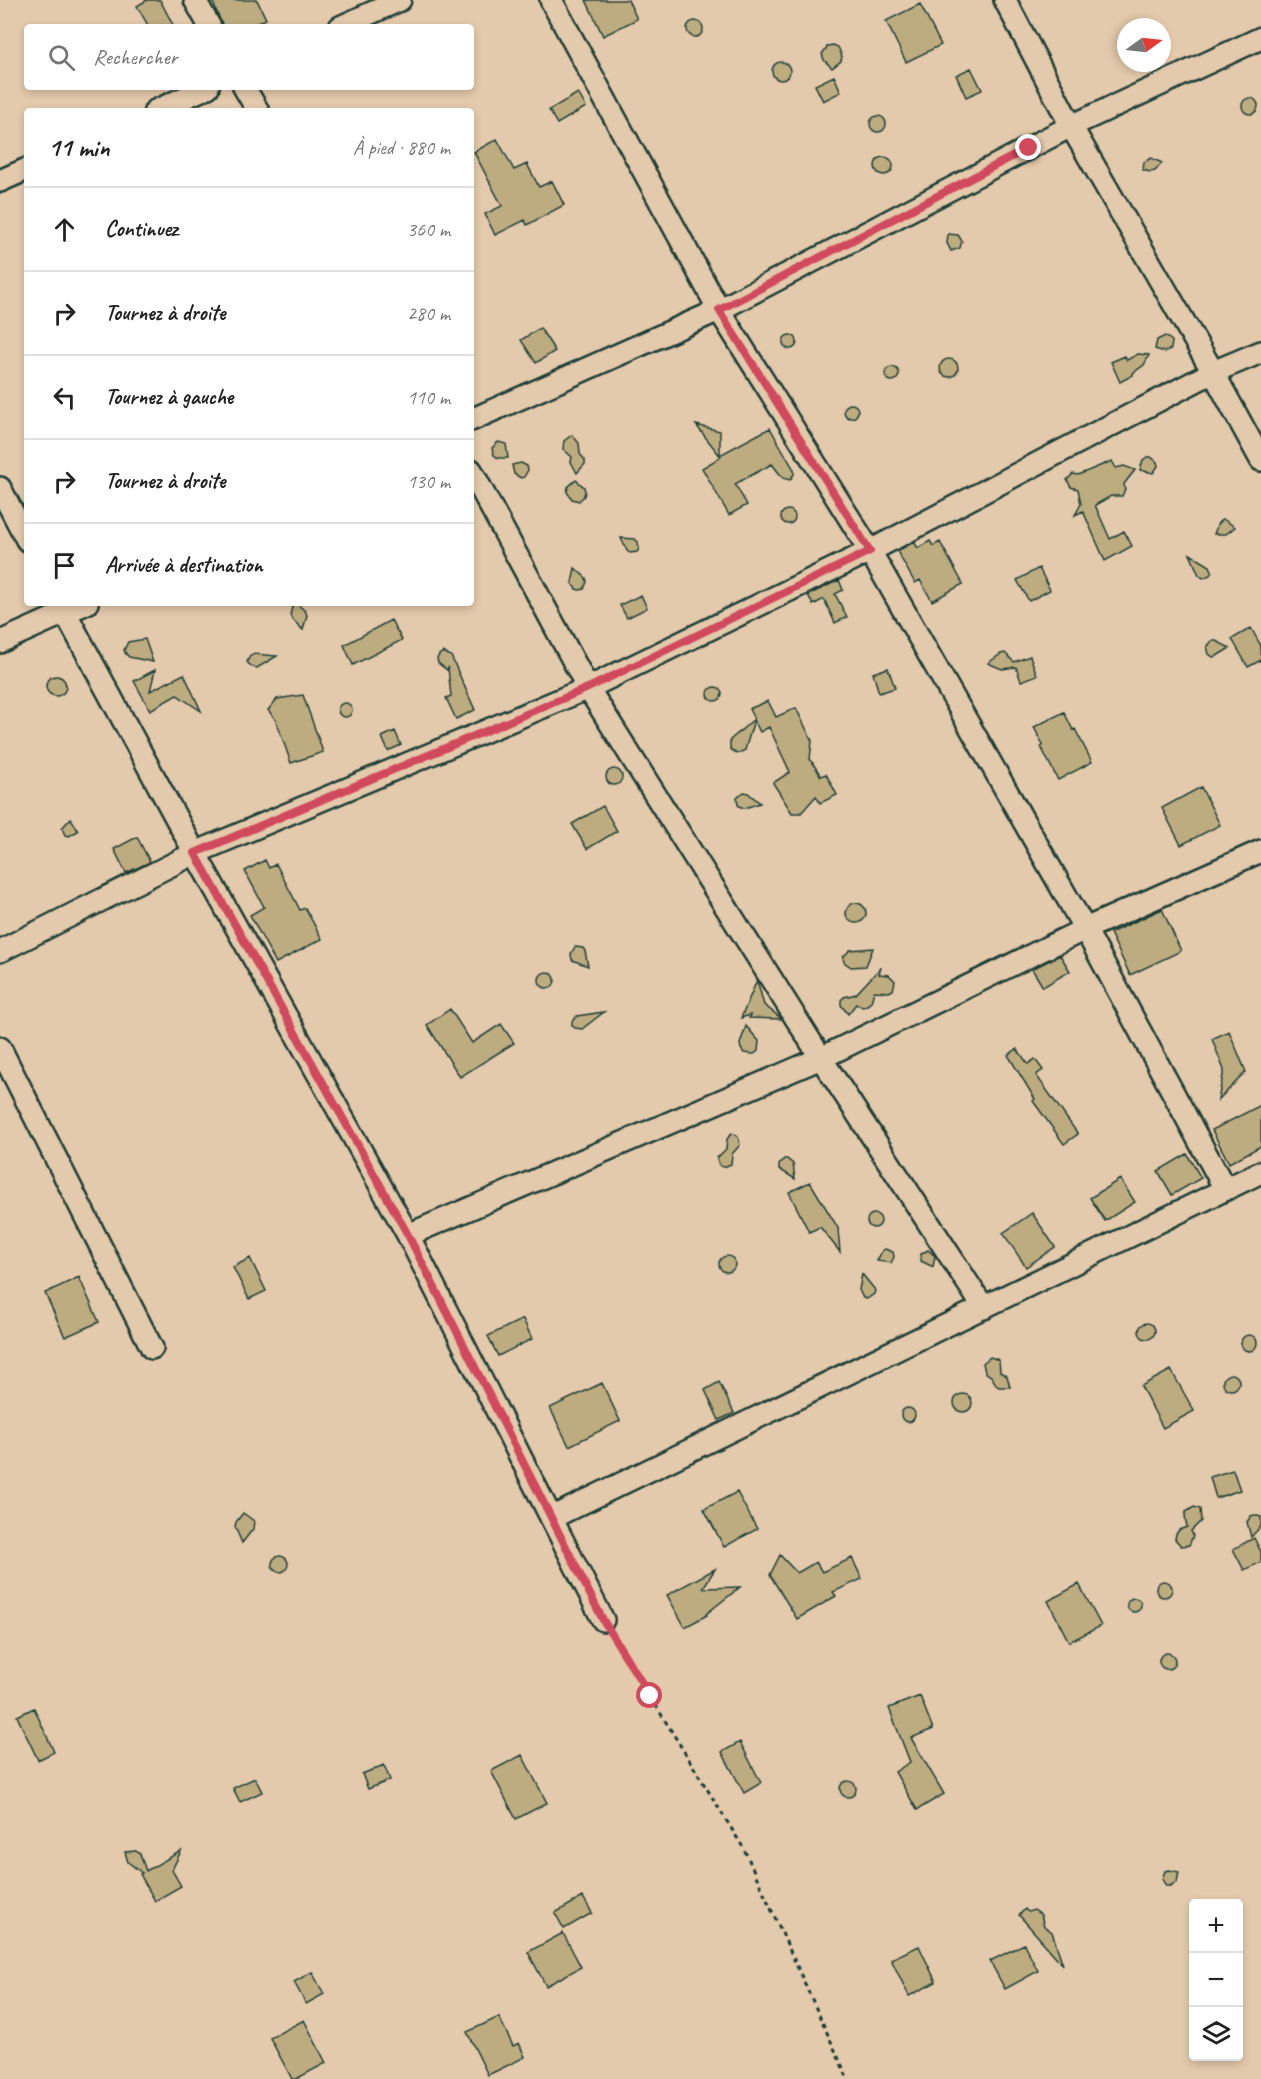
<!DOCTYPE html>
<html lang="fr">
<head>
<meta charset="utf-8">
<style>
  body { margin:0; font-family:Caveat,sans-serif; background:#f2f2f2; color:#222 }
  .controls { position:absolute; right:18px; bottom:18px; display:grid; overflow:hidden; border-radius:6px; box-shadow:0 3px 9px #0003 }
  .controls button { width:54px; height:54px; display:grid; place-items:center; padding:0; border:0; border-bottom:2px solid #e0e0e0; background:#fff; color:#222; font:30px sans-serif }
  .compass { position:absolute; left:1117px; top:18px; width:54px; height:54px; border-radius:50%; background:#fff; box-shadow:0 3px 9px #0003; rotate:75deg }
  .stop { position:absolute; width:18px; height:18px; margin:-14px; border:4px solid #d1495b; border-radius:50%; background:#fff }
  .stop.end { background:#d1495b; border-color:#fff; box-shadow:0 2px 6px #0008 }
  .list { margin:0; padding:0; list-style:none }
  h2 { display:flex; justify-content:space-between; align-items:center; height:78px; margin:0; padding:0 24px; font-size:26px }
  h2 small { font-size:20px; font-weight:400; color:#767676 }
  .list li { display:grid; grid-template-columns:39px 1fr auto; gap:18px; align-items:center; box-sizing:border-box; height:84px; padding:0 24px; border-top:2px solid #e0e0e0 }
  .list b { display:block; font-size:22px; white-space:nowrap }
  .list em { font-size:20px; font-style:normal; color:#767676 }
  .icon { flex:none; width:33px; height:33px; fill:none; stroke:currentColor; stroke-width:2; stroke-linecap:round; stroke-linejoin:round }
  .map { position:relative; flex:none; width:1261px; height:2079px; overflow:hidden }
  .search { position:absolute; background:#fff; box-shadow:0 3px 9px #0003; left:24px; top:24px; width:450px; height:66px; display:flex; align-items:center; gap:15px; box-sizing:border-box; padding:0 21px; border-radius:6px; color:#767676; font-size:22px }
  .panel { position:absolute; background:#fff; box-shadow:0 3px 9px #0003; left:24px; top:108px; width:450px; height:498px; border-radius:6px }
  .map>svg:first-child { display:block }
  .building { fill:#beac81; stroke:#1f3d34; stroke-width:1.5 }
  .lines { fill:none; stroke-linecap:round; stroke-linejoin:round }
  .minor-casing { stroke:#1f3d34; stroke-width:26 }
  .path { stroke:#1f3d34; stroke-width:3; stroke-dasharray:4.5 4.5; stroke-linecap:butt }
  .minor { stroke:#e4caac; stroke-width:21 }
  .route { stroke:#d1495b; stroke-width:8 }
</style>
</head>
<body>
<div class="map">
<svg width="1261" height="2079" viewBox="0 0 1261 2079">
  <rect width="100%" height="100%" fill="#e4caac"/>
  <filter id="ink" filterUnits="userSpaceOnUse"><feTurbulence type="fractalNoise" baseFrequency=".0167" numOctaves="2"/><feDisplacementMap in="SourceGraphic" scale="12" xChannelSelector="R" yChannelSelector="G"/><feConvolveMatrix kernelMatrix="1 2 1 2 8 2 1 2 1" color-interpolation-filters="sRGB"/></filter>
  <g filter="url(#ink)">
    <path class="building" d="M147 0H160L174 27H149L137 6Z
      M212 0H257L266 19 248 27H223Z
      M586 0H628L637 19 603 36Z
      M920 4 941 45 906 62 886 21Z
      M687 29a8 8 0 1 1 16 0a8 8 0 1 1-16 0Z
      M833 45 838 47 842 56 841 61 832 68 824 60 822 54 828 46Z
      M772 71a9 9 0 1 1 18 0a9 9 0 1 1-18 0Z
      M971 68 982 90 966 97 956 75Z
      M834 76 841 92 823 101 815 85Z
      M578 93 586 107 557 124 549 110Z
      M1242 106a8 8 0 1 1 16 0a8 8 0 1 1-16 0Z
      M870 124a8 8 0 1 1 16 0a8 8 0 1 1-16 0Z
      M497 139 514 170 527 164 539 187 552 181 564 205 527 225 525 220 495 235 485 214 502 206 474 152Z
      M875 166a9 9 0 1 1 18 0a9 9 0 1 1-18 0Z
      M1151 158 1162 163 1155 171 1150 172 1143 170 1144 162Z
      M948 234 958 235 962 241 960 248 951 251 947 243Z
      M540 328 555 351 536 363 521 340Z
      M783 342a7 7 0 1 1 14 0a7 7 0 1 1-14 0Z
      M1165 336 1172 341 1171 349 1164 352 1155 349 1157 340Z
      M1138 354 1149 355 1144 365 1133 373V375L1120 382 1111 362 1125 356 1127 360Z
      M940 368a9 9 0 1 1 18 0a9 9 0 1 1-18 0Z
      M885 374a7 7 0 1 1 14 0a7 7 0 1 1-14 0Z
      M844 411a7 7 0 1 1 14 0a7 7 0 1 1-14 0Z
      M696 425 720 431V455L770 428 794 470V474L790 480 783 478 772 464 735 484 747 505 729 515 702 468 721 457Z
      M572 435 579 443 580 454 585 460V464L577 473 571 462 572 457 563 449 564 441Z
      M498 442 506 444 508 458H498L494 455 492 448Z
      M1147 457H1151L1157 462 1158 466 1153 473 1140 470 1143 460Z
      M1112 461 1116 468 1124 466 1135 470 1124 484 1125 489 1122 496H1111L1095 505 1110 539 1124 531 1132 546 1105 561 1083 511 1075 515 1081 504 1078 489 1071 487 1067 480 1073 474 1078 475Z
      M521 463 527 466 528 470 524 477 521 478 514 474 512 465Z
      M576 480 584 487 585 491 584 496 579 501 572 499 567 492 568 487Z
      M781 517a7 7 0 1 1 14 0a7 7 0 1 1-14 0Z
      M1223 519 1235 527 1226 534H1214L1218 523Z
      M621 538 635 539 638 542 639 549 637 552 630 553 627 551Z
      M930 541 933 546 940 542 963 584 932 601 920 580 915 583 897 551 914 542 918 548Z
      M1190 554 1210 566 1212 571 1210 575 1203 578 1199 575Z
      M575 568 586 578 587 582 584 589 580 590 576 589 572 583Z
      M1039 568 1050 590 1029 601 1017 580Z
      M839 580 843 590 835 594 847 617 835 623 824 599 813 605 808 595Z
      M641 595 647 608 627 618 620 605Z
      M293 603H296L305 611 307 615 303 630 292 619 290 615Z
      M391 620 402 640 353 665 344 645Z
      M1251 628 1261 646V660L1248 667 1232 639Z
      M145 639 153 662 129 657 126 654 124 650 128 642Z
      M1212 641H1216L1230 648 1217 656 1213 657 1209 654 1207 647Z
      M443 652 451 656 475 710 456 719 446 698 451 696 448 668 447 670 438 663 437 659 439 655Z
      M1005 653 1014 662 1030 656 1037 675 1021 681 1016 667 1002 669 988 663 1001 654Z
      M254 654 277 656 257 668 252 667 247 662 250 656Z
      M888 668 895 688 879 693 873 673Z
      M155 670 150 691 184 674 201 711 177 695 150 710 134 681Z
      M46 686a10 10 0 1 1 20 0a10 10 0 1 1-20 0Z
      M708 694a7 7 0 1 1 14 0a7 7 0 1 1-14 0Z
      M303 695 323 752 291 763 276 720 268 710 277 699Z
      M768 701 776 717 796 708 812 741 810 759 821 776 826 774 837 795 820 803 816 796 801 813H792L773 783 790 772 769 727 760 732 754 720 745 750 737 754 730 749V740L754 719 749 709Z
      M338 710a7 7 0 1 1 14 0a7 7 0 1 1-14 0Z
      M1064 712 1073 730 1075 729 1092 762 1058 780 1041 747 1043 745 1034 727Z
      M395 731 401 745 388 751 382 737Z
      M606 777a8 8 0 1 1 16 0a8 8 0 1 1-16 0Z
      M1201 787 1220 825 1181 845 1162 808Z
      M744 792 748 793 760 803 745 808 741 807 738 805 737 797Z
      M603 806 617 831 587 849 572 824Z
      M71 818 78 831 69 836 65 835 62 828Z
      M137 837 150 862 126 873 114 849Z
      M265 860 269 868 276 864 300 910 305 908 322 939 276 963 250 915 264 907 245 871Z
      M846 913a10 10 0 1 1 20 0a10 10 0 1 1-20 0Z
      M1162 909 1181 951 1130 975 1110 933Z
      M575 947 583 948 585 951 588 966 572 960 571 954Z
      M873 948 866 966 851 967 844 962 843 957 850 950Z
      M1060 955 1070 971 1043 987 1032 969Z
      M881 967 879 974 889 975 895 981 893 990 889 992 874 991 871 1002 867 1005 863 1007 856 1004 848 1014 841 1005V1000L844 997 856 994Z
      M539 980a8 8 0 1 1 16 0a8 8 0 1 1-16 0Z
      M757 980 764 1005 782 1019 749 1018 750 1015 741 1018Z
      M450 1009 472 1043 501 1024 514 1043 460 1077 427 1025Z
      M604 1012 582 1029 575 1028 572 1025V1021L577 1016Z
      M746 1026 759 1041 758 1051 754 1054 744 1053 741 1049 740 1044Z
      M1229 1031 1246 1072 1218 1100 1224 1070 1212 1039Z
      M1017 1049 1028 1064 1035 1059 1043 1070 1036 1075 1078 1134 1064 1144 1033 1101 1035 1099 1008 1055Z
      M1261 1105V1146L1229 1163 1212 1130Z
      M732 1133 738 1137 740 1145 732 1154 731 1164 724 1167 720 1166 717 1158 726 1149 727 1139Z
      M1187 1154 1201 1178 1172 1195 1158 1171Z
      M784 1159H787L793 1164 795 1179 779 1169V1165Z
      M1120 1179 1135 1202 1105 1221 1090 1198Z
      M810 1182 838 1228 840 1252 820 1227 809 1232 789 1192Z
      M1032 1213 1055 1247 1026 1267 1003 1233Z
      M867 1221a7 7 0 1 1 14 0a7 7 0 1 1-14 0Z
      M885 1249 893 1252 894 1257 891 1263 877 1261 882 1251Z
      M928 1250 935 1256 933 1267 921 1261V1254Z
      M719 1264a8 8 0 1 1 16 0a8 8 0 1 1-16 0Z
      M250 1258 266 1291 249 1299 233 1267Z
      M862 1274 875 1290 874 1294 867 1299 863 1298 859 1290Z
      M79 1277 99 1322 65 1337 45 1293Z
      M523 1319 532 1339 498 1356 488 1336Z
      M1139 1331a8 8 0 1 1 16 0a8 8 0 1 1-16 0Z
      M1241 1343a8 8 0 1 1 16 0a8 8 0 1 1-16 0Z
      M990 1357 999 1360 1000 1372 1007 1376 1010 1387H999L996 1385 992 1377 985 1372 983 1363Z
      M1171 1370 1194 1411 1163 1428 1141 1386Z
      M1223 1382a8 8 0 1 1 16 0a8 8 0 1 1-16 0Z
      M719 1382 734 1413 719 1420 705 1390Z
      M602 1383 620 1421 569 1446 550 1408Z
      M954 1403a9 9 0 1 1 18 0a9 9 0 1 1-18 0Z
      M901 1415a7 7 0 1 1 14 0a7 7 0 1 1-14 0Z
      M1233 1470 1240 1490 1216 1498 1210 1477Z
      M737 1492 757 1529 724 1547 704 1509Z
      M1194 1507 1200 1509 1201 1521 1191 1531 1193 1536 1189 1545 1181 1546 1175 1539 1176 1534 1179 1530 1187 1527 1185 1516 1186 1512Z
      M243 1513 254 1521 253 1529 242 1543 235 1527 236 1522Z
      M1254 1515 1261 1517V1526L1251 1537 1247 1522 1251 1516Z
      M1254 1538 1261 1552V1562L1244 1570 1233 1549Z
      M780 1555 797 1573 816 1562 822 1572 852 1558 862 1579 833 1592 836 1596 797 1619 770 1575Z
      M272 1564a8 8 0 1 1 16 0a8 8 0 1 1-16 0Z
      M715 1569 703 1588 740 1587 706 1614 707 1615 685 1627 667 1595Z
      M1156 1589a8 8 0 1 1 16 0a8 8 0 1 1-16 0Z
      M1079 1584 1101 1626 1069 1642 1048 1601Z
      M1127 1605a7 7 0 1 1 14 0a7 7 0 1 1-14 0Z
      M1159 1661a8 8 0 1 1 16 0a8 8 0 1 1-16 0Z
      M920 1696 933 1729 911 1738 944 1794 917 1810 895 1772 910 1762 889 1708Z
      M34 1708 54 1752 38 1760 17 1716Z
      M740 1742 761 1783 744 1793 722 1752Z
      M522 1755 547 1803 516 1819 491 1771Z
      M384 1765 390 1780 368 1789 362 1774Z
      M255 1778 262 1792 240 1802 233 1788Z
      M840 1789a8 8 0 1 1 16 0a8 8 0 1 1-16 0Z
      M136 1851 140 1854 146 1871 181 1851 172 1870 181 1886 155 1901 140 1874 142 1873 128 1862 125 1852Z
      M1169 1870 1179 1872 1177 1882 1170 1886H1166L1162 1879 1165 1871Z
      M583 1897 592 1913 564 1929 555 1913Z
      M1025 1909 1028 1912 1034 1910 1041 1915 1044 1926 1052 1932 1063 1965 1019 1915Z
      M563 1933 581 1967 546 1986 528 1952Z
      M1024 1944 1038 1971 1005 1989 990 1961Z
      M919 1946 936 1982 909 1996 891 1959Z
      M312 1972 324 1994 306 2004 294 1982Z
      M499 2017 513 2046 519 2043 525 2057 488 2075 467 2032Z
      M304 2020 326 2063 296 2079H292L270 2038Z"/>
    <g class="lines">
      <defs>
        <path id="minor" d="M195 0 210 27
          M551 0 719 310 870 551 1085 929 1225 1189
          M1005 0 1071 126 1213 372 1261 460
          M340 27 400 0
          M244 87 258 111
          M155 111 208 87
          M0 181 27 169
          M471 420 719 310 1071 126 1261 38
          M471 470 588 688 821 1058 984 1308
          M0 488 27 540
          M60 603 195 853 408 1235 603 1620
          M0 642 87 603
          M0 951 195 853 588 688 870 551 1213 372 1261 352
          M0 1048 152 1348
          M408 1235 821 1058 1085 929 1261 851
          M551 1518 1261 1172"/>
      </defs>
      <use href="#minor" class="minor-casing"/>
      <path class="path" d="M613 1636 744 1849 848 2079"/>
      <use href="#minor" class="minor"/>
    </g>
  </g>
  <g class="lines" filter="url(#ink)">
    <path class="route" d="M650 1696 603 1620 408 1235 195 853 588 688 870 551 719 310 1029 148"/>
  </g>
</svg>
<div class="controls">
<button>+</button>
<button>−</button>
<button><svg class="icon" aria-label="layers" viewBox="0 0 24 24"><path d="M12 4l9 5-9 5-9-5zM3 14l9 5 9-5"/></svg></button>
</div>
<svg class="compass" viewBox="-18 -18 36 36"><path d="M0-13l5 13h-10z" fill="#e53935"/><path d="M0 13l5-13h-10z" fill="#767676"/></svg>
<div class="stop" style="left:650px;top:1696px"></div>
<div class="stop end" style="left:1029px;top:148px"></div>
<div class="search"><svg class="icon" aria-label="search" viewBox="0 0 24 24"><circle cx="10" cy="10" r="6"/><path d="M15 15l6 6"/></svg>Rechercher</div>
<section class="panel">
<h2>11 min<small>À pied · 880 m</small></h2>
<ul class="list">
<li><svg class="icon" aria-label="ahead" viewBox="0 0 24 24"><path d="M12 20V5M6 11l6-6 6 6"/></svg><div><b>Continuez</b></div><em>360 m</em></li>
<li><svg class="icon" aria-label="right" viewBox="0 0 24 24"><path d="M7 20v-9h11M14 6l5 5-5 5"/></svg><div><b>Tournez à droite</b></div><em>280 m</em></li>
<li><svg class="icon" aria-label="left" viewBox="0 0 24 24"><path d="M17 20v-9H6M10 6l-5 5 5 5"/></svg><div><b>Tournez à gauche</b></div><em>110 m</em></li>
<li><svg class="icon" aria-label="right" viewBox="0 0 24 24"><path d="M7 20v-9h11M14 6l5 5-5 5"/></svg><div><b>Tournez à droite</b></div><em>130 m</em></li>
<li><svg class="icon" aria-label="arrive" viewBox="0 0 24 24"><path d="M6 21V4h12l-3 4 3 4H6"/></svg><div><b>Arrivée à destination</b></div></li>
</ul>
</section>
</div>
</body>
</html>
